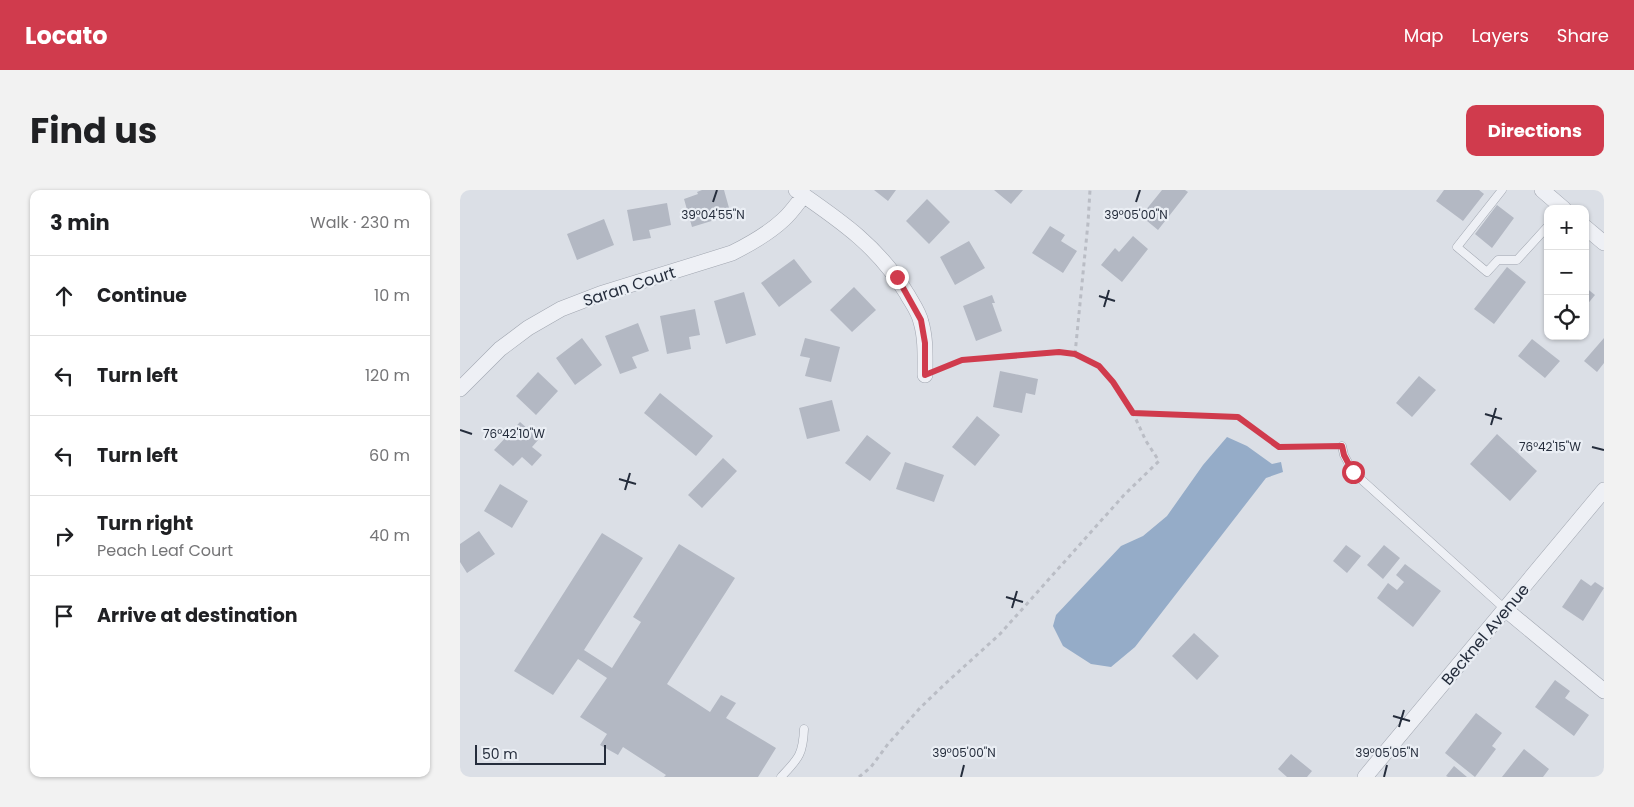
<!DOCTYPE html>
<html lang="en">
<head>
<meta charset="utf-8">
<style>
  body { margin:0; font-family:Poppins,sans-serif; background:#f2f2f2; color:#202124 }
  .controls { position:absolute; right:15px; top:15px; display:grid; overflow:hidden; border-radius:10px; box-shadow:0 1px 4px #0004 }
  .controls button { width:45px; height:45px; display:grid; place-items:center; padding:0; border:0; border-bottom:1px solid #e0e0e0; background:#fff; color:#202124; font:25px sans-serif }
  .scale { position:absolute; left:15px; bottom:12px; width:131px; box-sizing:border-box; padding-left:5px; border:2px solid #252d3c; border-top:0; font-size:14px; line-height:18px; white-space:nowrap; color:#252d3c; -webkit-text-stroke:4px #eaeef4; paint-order:stroke }
  .stop { position:absolute; width:15px; height:15px; margin:-11px; border:4px solid #d03b4d; border-radius:50%; background:#fff }
  .stop.end { background:#d03b4d; border-color:#fff; box-shadow:0 1px 5px #0008 }
  .list { margin:0; padding:0; list-style:none }
  h2 { display:flex; justify-content:space-between; align-items:center; height:65px; margin:0; padding:0 20px; font-size:21px }
  h2 small { font-size:16px; font-weight:400; color:#757577 }
  .list li { display:grid; grid-template-columns:32px 1fr auto; gap:15px; align-items:center; box-sizing:border-box; height:80px; padding:0 20px; border-top:1px solid #e0e0e0 }
  .list b { display:block; font-size:19px; white-space:nowrap }
  .list p { margin:0; font-size:16px; white-space:nowrap; color:#757577 }
  .list em { font-size:16px; font-style:normal; color:#757577 }
  .icon { flex:none; width:28px; height:28px; fill:none; stroke:currentColor; stroke-width:2; stroke-linecap:round; stroke-linejoin:round }
  .map { position:relative; flex:none; width:1144px; height:587px; overflow:hidden; border-radius:10px }
  header { display:flex; align-items:center; gap:30px; box-sizing:border-box; height:70px; padding:0 25px; background:#d03b4d; color:#fff }
  header strong { font-size:24px }
  nav { display:flex; gap:28px; margin-inline-start:auto; font-size:18px }
  .intro { display:flex; align-items:center; justify-content:space-between; box-sizing:border-box; height:120px; padding:0 30px }
  h1 { margin:0; font-size:35px }
  .button { padding:12px 22px; border-radius:10px; background:#d03b4d; color:#fff; font-size:18px; font-weight:700 }
  main { display:flex; gap:30px; padding:0 30px }
  aside { flex:1; background:#fff; border-radius:10px; box-shadow:0 1px 4px #0004 }
  .map>svg:first-child { display:block }
  .water { fill:#95acc8 }
  .building { fill:#b3b8c3 }
  .lines { fill:none; stroke-linecap:round; stroke-linejoin:round }
  .service-casing { stroke:#a1a6b0; stroke-width:9 }
  .minor-casing { stroke:#a1a6b0; stroke-width:16 }
  .path { stroke:#babdc5; stroke-width:3; stroke-dasharray:4 4; stroke-linecap:butt }
  .service { stroke:#eef0f5; stroke-width:8 }
  .minor { stroke:#eef0f5; stroke-width:15 }
  .route { stroke:#d03b4d; stroke-width:6 }
  .ticks { fill:none; stroke:#252d3c; stroke-width:2 }
  .labels { text-anchor:middle; stroke-width:4.5; stroke-linejoin:round; paint-order:stroke }
  .street-label { font-size:16px; fill:#252d3c; stroke:#eaeef4 }
  .ticks-label { font-size:12px; text-anchor:middle; fill:#252d3c; stroke:#eaeef4; stroke-width:4.5; stroke-linejoin:round; paint-order:stroke }
</style>
</head>
<body>
<header>
<strong>Locato</strong>
<nav><a>Map</a><a>Layers</a><a>Share</a></nav>
</header>
<div class="intro"><h1>Find us</h1><a class="button">Directions</a></div>
<main>
<aside>
<h2>3 min<small>Walk · 230 m</small></h2>
<ul class="list">
<li><svg class="icon" aria-label="ahead" viewBox="0 0 24 24"><path d="M12 20V5M6 11l6-6 6 6"/></svg><div><b>Continue</b></div><em>10 m</em></li>
<li><svg class="icon" aria-label="left" viewBox="0 0 24 24"><path d="M17 20v-9H6M10 6l-5 5 5 5"/></svg><div><b>Turn left</b></div><em>120 m</em></li>
<li><svg class="icon" aria-label="left" viewBox="0 0 24 24"><path d="M17 20v-9H6M10 6l-5 5 5 5"/></svg><div><b>Turn left</b></div><em>60 m</em></li>
<li><svg class="icon" aria-label="right" viewBox="0 0 24 24"><path d="M7 20v-9h11M14 6l5 5-5 5"/></svg><div><b>Turn right</b><p>Peach Leaf Court</p></div><em>40 m</em></li>
<li><svg class="icon" aria-label="arrive" viewBox="0 0 24 24"><path d="M6 21V4h12l-3 4 3 4H6"/></svg><div><b>Arrive at destination</b></div></li>
</ul>
</aside>
<div class="map">
<svg width="1144" height="587" viewBox="0 0 1144 587">
  <rect width="100%" height="100%" fill="#dbdfe6"/>
  <path class="water" d="M767 247 787 256 812 274 821 272 823 282 806 288 675 457 651 477 631 474 603 456 593 436 596 425 661 356 683 346 707 326 743 275Z"/>
  <path class="building" d="M242 0H264L271 25 232 37 224 9 238 4 237 2Z
    M414 0H436L428 11Z
    M534 0H563L551 14Z
    M702 0H725L728 2 698 40 681 26Z
    M984 0H1019L1024 4 1003 31 976 11Z
    M467 9 490 32 469 54 446 31Z
    M207 13 211 35 189 40 191 48 173 51 167 20Z
    M1037 15 1054 28 1032 58 1015 44Z
    M144 29 154 55 117 70 107 44Z
    M590 36 605 45 601 51 617 61 603 83 572 63Z
    M673 46 688 59 662 92 641 75 655 58 659 62Z
    M509 51 525 78 495 95 480 67Z
    M334 69 352 92 319 117 301 93Z
    M1047 77 1066 92 1034 134 1014 119Z
    M394 97 416 120 392 142 370 120Z
    M1125 97 1135 105 1125 117Z
    M284 102 296 145 266 154 254 111Z
    M532 105 535 113H532L542 141 516 151 503 116Z
    M235 119 240 145 229 147 231 159 207 164 200 126Z
    M178 133 189 161 172 167 177 178 160 184 145 146Z
    M122 148 142 175 115 195 96 168Z
    M345 148 380 157 371 192 345 186 350 168 340 166Z
    M1144 148V173L1137 182 1124 171Z
    M1072 149 1100 171 1085 188 1058 166Z
    M540 181 578 189 575 205 566 203 562 223 533 217Z
    M78 182 98 201 76 225 56 206Z
    M959 186 976 200 952 227 936 213Z
    M200 203 253 246 236 266 184 223Z
    M372 210 380 241 347 249 339 218Z
    M517 226 540 245 515 276 492 257Z
    M60 232 79 249 72 257 82 265 72 276 62 267 53 276 34 260Z
    M1037 244 1077 281 1050 311 1010 274Z
    M407 245 431 263 410 291 385 273Z
    M263 268 277 281 242 318 228 305Z
    M445 272 484 285 474 312 436 299Z
    M40 294 68 311 52 338 24 321Z
    M19 341 35 364 7 383 0 372V354Z
    M142 343 183 368 124 460 152 478 181 432 173 427 219 354 275 388 207 494 250 522 261 505 276 513 266 528 316 558 298 587H204L206 585 163 557 158 565 140 555 147 544 120 527 147 488 118 469 93 505 54 481Z
    M886 355 901 366 887 383 873 371Z
    M924 355 940 368 923 389 907 375Z
    M945 374 981 401 953 437 917 408 928 393 937 400 944 392 936 385Z
    M1121 389 1131 396 1135 392 1144 398 1123 431 1102 417Z
    M734 443 759 466 737 490 712 466Z
    M1095 490 1110 501 1105 508 1129 525 1114 546 1075 517Z
    M1016 523 1042 543 1032 556 1036 559 1015 587 985 563Z
    M1064 559 1089 579 1083 587H1042Z
    M831 564 852 581 847 587H827L818 579Z
    M994 576 1007 587H988L986 586Z"/>
  <g class="lines">
    <defs>
      <path id="service" d="M1042 0 997 57 1027 82 1038 70H1057L1088 36
        M882 256 884 265 893 282 1045 419
        M321 587C338 569 343 565 344 539"/>
      <path id="minor" d="M336 0C381 31 419 57 447 104 452 113 459 122 461 132 466 149 465 167 465 185
        M1082 0 1104 19
        M1125 37 1144 53
        M0 199 40 159 68 138 101 119 140 104 272 63C290 54 308 44 323 30 331 23 337 14 344 5
        M1045 419 1144 501
        M905 587 1144 300"/>
    </defs>
    <use href="#service" class="service-casing"/>
    <use href="#minor" class="minor-casing"/>
    <path class="path" d="M615 164 628 33 630 0
      M673 223 777 227 819 257 872 256
      M399 587 411 577 428 554 460 518 486 493 540 444 664 305 699 271 686 251 673 223 653 192 639 176 626 168 615 164 599 162 501 170 480 179"/>
    <use href="#service" class="service"/>
    <use href="#minor" class="minor"/>
  </g>
  <g class="lines">
    <path class="route" d="M437 87 461 130 465 153V185L502 170 599 162 615 164 639 176 653 192 673 223 778 227 819 257 882 256 884 265 893 282"/>
  </g>
  <path class="ticks" d="M253 12 257 0M676 12 680 0M639 106 655 111M644 117 649 100M1025 224 1042 229M1031 235 1036 218M0 240 12 244M1132 257 1144 260M159 289 176 294M165 300 170 283M546 407 563 412M552 418 557 401M933 526 950 531M939 537 944 520M501 587 504 575M924 587 927 575"/>
  <g class="labels">
    <g class="street-label">
      <text transform="translate(169 96) rotate(-18)" y="6">Saran Court</text>
      <text transform="translate(1025 444) rotate(-50)" y="6">Becknel Avenue</text>
    </g>
  </g>
  <g class="ticks-label">
    <text x="253" y="29">39°04'55"N</text>
    <text x="676" y="29">39°05'00"N</text>
    <text x="54" y="248">76°42'10"W</text>
    <text x="1090" y="261">76°42'15"W</text>
    <text x="504" y="567">39°05'00"N</text>
    <text x="927" y="567">39°05'05"N</text>
  </g>
</svg>
<div class="controls">
<button>+</button>
<button>−</button>
<button><svg class="icon" aria-label="locate" viewBox="0 0 24 24"><circle cx="12" cy="12" r="6"/><path d="M12 2v4M12 18v4M2 12h4M18 12h4"/></svg></button>
</div>
<div class="scale">50 m</div>
<div class="stop" style="left:893px;top:282px"></div>
<div class="stop end" style="left:437px;top:87px"></div>
</div>
</main>
</body>
</html>
